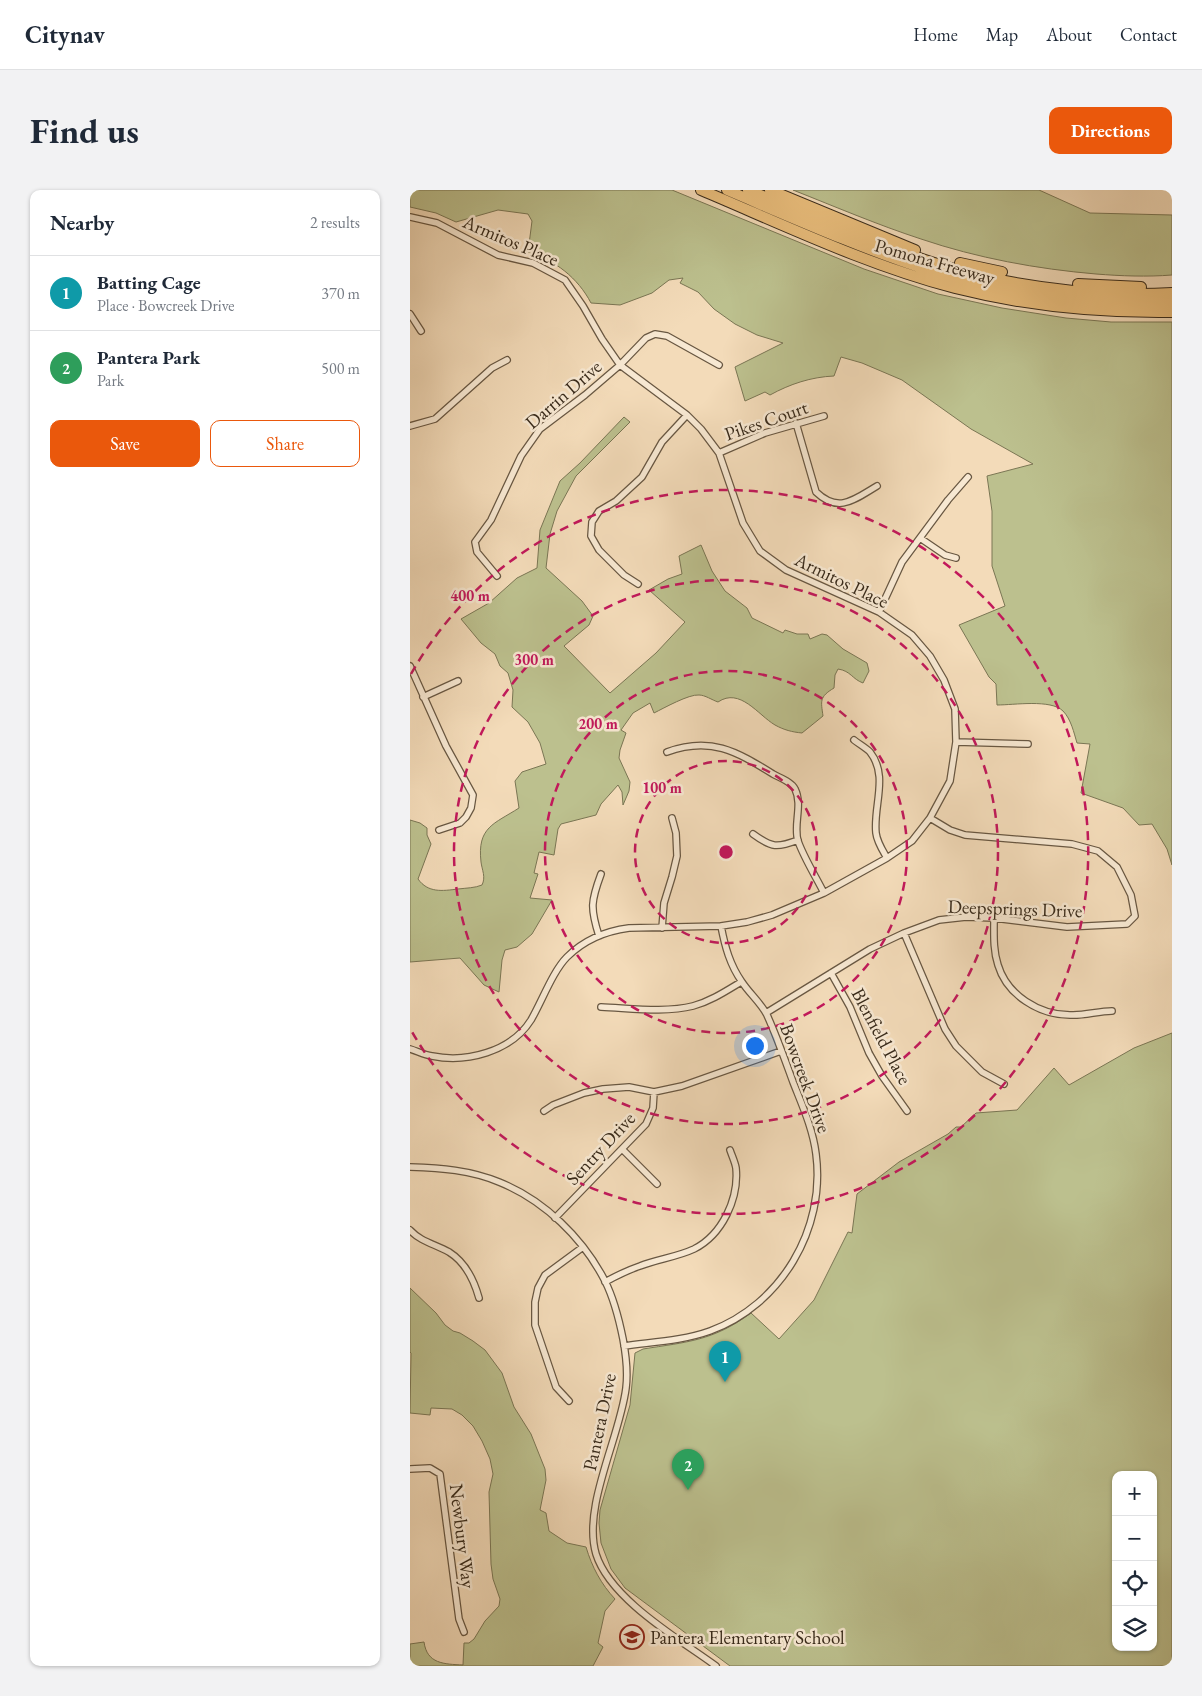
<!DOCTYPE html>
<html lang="en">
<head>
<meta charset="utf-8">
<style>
  body { margin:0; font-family:"EB Garamond",serif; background:#f2f2f3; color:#1f2937 }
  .controls { position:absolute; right:15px; bottom:15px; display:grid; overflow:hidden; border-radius:10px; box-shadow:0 1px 4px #0004 }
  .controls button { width:45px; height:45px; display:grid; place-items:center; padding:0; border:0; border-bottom:1px solid #e0e1e3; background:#fff; color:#1f2937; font:25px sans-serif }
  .you { position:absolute; left:344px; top:855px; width:18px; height:18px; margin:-12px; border:4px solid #fff; border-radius:50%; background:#1a73e8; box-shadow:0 0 0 8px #1a73e833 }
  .badge { display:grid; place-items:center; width:32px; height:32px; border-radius:50%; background:#ea580c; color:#fff; font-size:16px; font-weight:700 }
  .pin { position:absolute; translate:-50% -41px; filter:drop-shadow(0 1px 2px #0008) }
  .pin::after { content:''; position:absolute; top:26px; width:18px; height:15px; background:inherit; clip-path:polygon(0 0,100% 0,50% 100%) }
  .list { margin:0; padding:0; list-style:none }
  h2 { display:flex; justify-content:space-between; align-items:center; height:65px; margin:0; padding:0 20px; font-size:21px }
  h2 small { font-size:16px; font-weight:400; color:#747a83 }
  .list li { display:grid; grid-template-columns:32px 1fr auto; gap:15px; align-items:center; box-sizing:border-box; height:75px; padding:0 20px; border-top:1px solid #e0e1e3 }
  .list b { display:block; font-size:19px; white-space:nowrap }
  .list p { margin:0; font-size:16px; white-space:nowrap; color:#747a83 }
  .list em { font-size:16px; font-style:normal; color:#747a83 }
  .actions { display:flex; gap:10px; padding:15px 20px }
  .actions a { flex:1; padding:11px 0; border:1px solid #ea580c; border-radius:10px; text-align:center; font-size:18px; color:#ea580c }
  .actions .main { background:#ea580c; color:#fff }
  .icon { flex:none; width:28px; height:28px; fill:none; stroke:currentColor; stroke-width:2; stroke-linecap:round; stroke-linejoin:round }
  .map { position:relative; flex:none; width:762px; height:1476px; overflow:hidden; border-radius:10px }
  header { display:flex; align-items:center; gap:30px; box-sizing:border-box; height:70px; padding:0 25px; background:#fff; border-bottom:1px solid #e0e1e3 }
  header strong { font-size:24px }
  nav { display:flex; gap:28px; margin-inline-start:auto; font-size:18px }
  .intro { display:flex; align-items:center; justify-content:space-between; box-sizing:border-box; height:120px; padding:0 30px }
  h1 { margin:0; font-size:35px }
  .button { padding:12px 22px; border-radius:10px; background:#ea580c; color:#fff; font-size:18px; font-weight:700 }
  main { display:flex; gap:30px; padding:0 30px }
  aside { flex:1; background:#fff; border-radius:10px; box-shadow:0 1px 4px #0004 }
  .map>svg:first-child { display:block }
  .green { fill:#bcc08e; stroke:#7a7654; fill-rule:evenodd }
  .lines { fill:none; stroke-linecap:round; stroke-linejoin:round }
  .minor-casing { stroke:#685742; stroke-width:8 }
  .motorway-casing { stroke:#392b1b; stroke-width:12 }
  .minor { stroke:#f7e8d2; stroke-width:5.5 }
  .motorway { stroke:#eabe7c; stroke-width:10 }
  .ring { fill:none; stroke:#c2185b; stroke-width:2.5; stroke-dasharray:9 6 }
  .labels { text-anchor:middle; stroke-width:5; stroke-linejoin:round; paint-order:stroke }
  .street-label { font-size:19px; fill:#392b1b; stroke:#f7e8d2 }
  .poi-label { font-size:19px; fill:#392b1b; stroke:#f7e8d2; text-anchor:start }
  .centre { fill:#c2185b; stroke:#f7e8d2; stroke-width:2.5 }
  .ring-label { font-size:15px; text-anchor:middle; font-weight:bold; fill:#c2185b; stroke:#f7e8d2; stroke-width:5; stroke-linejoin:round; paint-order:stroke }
</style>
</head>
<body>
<header>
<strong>Citynav</strong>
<nav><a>Home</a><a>Map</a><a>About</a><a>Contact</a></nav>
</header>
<div class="intro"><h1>Find us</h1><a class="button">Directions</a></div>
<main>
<aside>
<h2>Nearby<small>2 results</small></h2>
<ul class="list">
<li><span class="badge" style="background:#0f9aa8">1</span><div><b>Batting Cage</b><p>Place · Bowcreek Drive</p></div><em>370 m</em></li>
<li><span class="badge" style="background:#2e9e5b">2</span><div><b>Pantera Park</b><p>Park</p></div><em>500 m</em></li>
</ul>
<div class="actions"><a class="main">Save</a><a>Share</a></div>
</aside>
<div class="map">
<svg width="762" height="1476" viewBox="0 0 762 1476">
  <rect width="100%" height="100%" fill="#f3dbb9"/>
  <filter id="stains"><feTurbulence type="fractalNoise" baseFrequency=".004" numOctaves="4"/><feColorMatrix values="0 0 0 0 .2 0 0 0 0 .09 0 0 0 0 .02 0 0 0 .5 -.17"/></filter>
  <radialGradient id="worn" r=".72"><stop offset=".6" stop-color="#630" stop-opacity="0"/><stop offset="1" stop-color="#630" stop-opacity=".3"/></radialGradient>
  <path class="green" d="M0 0H262L454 79 528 104 592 118 656 128 701 132H762V675L757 659 742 634 729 635 713 618 671 603 680 554 667 553C664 543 661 529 653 521 641 509 604 515 587 515L586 494 579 487 549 435 595 416 582 376V321L577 286 623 274 561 239 492 190 452 173 431 167 424 186C401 187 380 194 360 205L355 202 335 211 325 177 373 153 347 145 325 134 304 119 288 102 270 93 273 88 259 90 242 103 210 115 181 113C168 88 145 70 118 62L122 31 118 24 88 20 46 32 26 23 0 17Z
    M383 0H629L680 23 762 25V85C737 87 711 86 686 84 627 79 567 68 511 49 468 35 426 17 383 0Z
    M214 227 220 232 166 286 147 321 140 344 136 378 172 411 183 426 179 435 154 456 200 503 246 463 275 432 239 400 258 389 272 384 269 366 291 355 302 381 315 401 337 418 342 428 373 443 375 440 387 444H398L400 449 412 444 417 445 433 459 457 473 459 481 453 493C442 489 441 481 428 479L425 485 424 498C409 507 411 511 413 526L392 543C382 542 374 540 365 535 348 525 330 497 308 512 302 510 295 505 289 505 279 504 254 518 244 523L240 513 223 523 211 540 216 543 210 560 209 568 220 592 219 601 213 615 212 602 208 595 191 614 186 625 151 634 148 639 144 665 129 662 124 683 128 684 120 708 142 710 122 744 107 757 95 760 92 770 89 802 74 795 50 768 0 772V630L10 633 17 638V645L21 654 8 689C18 703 32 701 48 699 56 698 65 698 72 695 76 687 72 680 71 672 67 637 84 634 109 618L105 591 112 582 136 574 130 553 118 532 102 517 103 500 98 483 90 476 85 464 71 453 51 429 79 413 107 388 127 378 130 340 150 291 170 273Z
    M762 843V1476H320L215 1398 201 1379 191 1353 189 1333 190 1320 220 1215 225 1163 233 1159C277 1152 303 1151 341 1123L369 1149 404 1110 438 1042 442 1043 447 1004 489 972 538 944 546 937H551L566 923 607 920 644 878 659 895 724 858ZM706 1285H743V1457H706Z
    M0 1098 26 1123 35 1135 43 1141 50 1143 63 1151 75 1160 92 1183 104 1217 121 1244 135 1279 136 1290 130 1320 136 1323 139 1341 157 1353 176 1357C182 1377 191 1394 205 1409L195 1421 188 1453 193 1457 183 1476H0V1454L14 1452C17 1474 34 1474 53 1475L54 1453H59L64 1449 75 1431 89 1416 90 1409 83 1389 81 1374 79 1302 83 1284 80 1269 72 1251 63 1236 52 1225 42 1219 21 1218 20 1225 0 1223 1 1163 0 1162Z"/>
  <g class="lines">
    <defs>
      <path id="minor" d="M0 27 27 33 88 65 123 73 155 90 173 116 192 149 210 175 277 225 291 239 309 263 333 333 350 361 376 380 469 422 502 445 520 466 534 490 545 519 546 552 540 591 520 628 502 651 477 668 414 703 362 725 337 732 311 736 219 738C196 741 174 750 157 767 143 781 132 811 121 830 101 862 56 873 22 866 14 865 7 861 0 859
        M0 124 11 141
        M386 233 406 302C429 324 445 309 467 296
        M0 236 25 229 82 178 97 170
        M309 263 355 243 414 226
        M510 348 535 365 546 368
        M87 386 67 362 65 352 81 330 111 266 130 239 175 205 210 175 236 148 245 144 257 146 309 175
        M228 394 214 385 189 360 181 346 182 332 189 321 206 311 232 287 252 252 277 225
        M469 422 492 372 538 310 558 287
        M0 476 36 556 63 605 61 618 56 627 50 633 29 640
        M13 507 48 491
        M444 550C449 554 456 558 460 562 479 586 463 616 466 643 467 652 473 661 477 668
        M546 552 618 554
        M257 562C300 546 326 561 363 584 370 588 382 592 385 599 393 615 383 635 388 651 394 668 406 687 414 703
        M343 644C362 658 367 658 388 650
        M584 728C584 744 583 760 588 775 597 805 629 825 660 825 674 826 688 821 702 821
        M252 738 254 713 262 687 267 666 266 643 262 628
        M494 743 535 839 546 856 572 882 594 894
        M189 746C180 718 181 711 191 684
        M421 783 440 817 459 863 472 886 497 921
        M191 817C219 818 256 823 283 816 301 811 316 801 331 792
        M356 823 460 759 494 743 529 730 556 727 584 728 657 737 717 734 725 726 721 705 707 677 688 661 662 654 555 645 540 640 520 628
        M134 921 143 915 174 903 193 899 219 897 244 902 272 896 371 861
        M213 960 247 994
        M0 977C31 978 60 980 89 992 134 1010 173 1048 195 1091 204 1109 209 1129 213 1149 216 1165 218 1182 216 1198 210 1247 172 1317 186 1364 200 1409 269 1449 306 1476
        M145 1028 236 934 243 918 244 902
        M0 1040C11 1052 25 1054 39 1062 55 1072 64 1090 69 1108
        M195 1092C206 1086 218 1080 230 1076 248 1069 267 1067 284 1059 312 1045 329 1009 326 978 325 972 322 966 320 960
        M214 1156C242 1152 272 1151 300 1141 371 1115 416 1039 406 964 403 939 392 915 383 892 375 870 367 847 357 825 351 813 339 803 332 792 320 775 315 757 311 736
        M159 1211 146 1197 125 1135V1112L128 1098 135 1085 173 1057
        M0 1279 20 1278 30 1284 49 1429 54 1442"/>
      <path id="motorway" d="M291 0C374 35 457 75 545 98 616 116 689 123 762 122
        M317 0C383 28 450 58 518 80 596 105 681 115 762 112
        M338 0C412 30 485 64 562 84 625 99 697 107 762 103
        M360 0 505 60
        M550 73 592 82
        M668 94 731 97"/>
    </defs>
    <use href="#minor" class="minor-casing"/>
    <use href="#motorway" class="motorway-casing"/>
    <use href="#minor" class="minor"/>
    <use href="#motorway" class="motorway"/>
  </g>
  <g class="ring">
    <circle cx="316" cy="662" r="91"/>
    <circle cx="316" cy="662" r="181"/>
    <circle cx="316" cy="662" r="272"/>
    <path d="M1 484A362 362 0 1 1 1 840"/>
  </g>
  <defs>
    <symbol id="school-ring" viewBox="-11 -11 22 22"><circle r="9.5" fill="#f7e8d2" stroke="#8f2418" stroke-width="1.5"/><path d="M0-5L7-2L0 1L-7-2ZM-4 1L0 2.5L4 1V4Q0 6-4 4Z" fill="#8f2418"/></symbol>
  </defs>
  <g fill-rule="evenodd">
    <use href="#school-ring" x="208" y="1433" width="28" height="28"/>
  </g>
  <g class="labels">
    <g class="street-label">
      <text transform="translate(101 50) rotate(23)" y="7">Armitos Place</text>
      <text transform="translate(525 71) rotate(16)" y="7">Pomona Freeway</text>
      <text transform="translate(153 204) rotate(-41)" y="7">Darrin Drive</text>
      <text transform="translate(356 230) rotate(-19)" y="7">Pikes Court</text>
      <text transform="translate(432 390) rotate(26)" y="7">Armitos Place</text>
      <text transform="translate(605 718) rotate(2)" y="7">Deepsprings Drive</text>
      <text transform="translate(472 846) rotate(62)" y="7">Blenfield Place</text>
      <text transform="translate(396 888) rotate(70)" y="7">Bowcreek Drive</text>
      <text transform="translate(190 958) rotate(-47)" y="7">Sentry Drive</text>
      <text transform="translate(189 1232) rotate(-78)" y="7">Pantera Drive</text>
      <text transform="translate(53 1346) rotate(83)" y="7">Newbury Way</text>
    </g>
    <g class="poi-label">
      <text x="240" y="1454">Pantera Elementary School</text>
    </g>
  </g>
  <circle cx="316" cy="662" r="8" class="centre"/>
  <g class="ring-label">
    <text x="60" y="411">400 m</text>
    <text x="124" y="475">300 m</text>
    <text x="188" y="539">200 m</text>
    <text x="252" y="603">100 m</text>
  </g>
  <rect width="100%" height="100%" filter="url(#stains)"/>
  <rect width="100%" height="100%" fill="url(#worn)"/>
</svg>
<div class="controls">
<button>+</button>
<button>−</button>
<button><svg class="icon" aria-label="locate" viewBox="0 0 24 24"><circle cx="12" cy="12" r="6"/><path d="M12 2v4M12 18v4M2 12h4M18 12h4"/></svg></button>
<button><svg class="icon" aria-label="layers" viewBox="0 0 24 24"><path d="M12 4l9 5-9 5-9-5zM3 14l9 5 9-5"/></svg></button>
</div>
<div class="you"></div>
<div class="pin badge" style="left:315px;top:1192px;background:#0f9aa8">1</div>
<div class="pin badge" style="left:278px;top:1300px;background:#2e9e5b">2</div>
</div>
</main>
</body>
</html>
